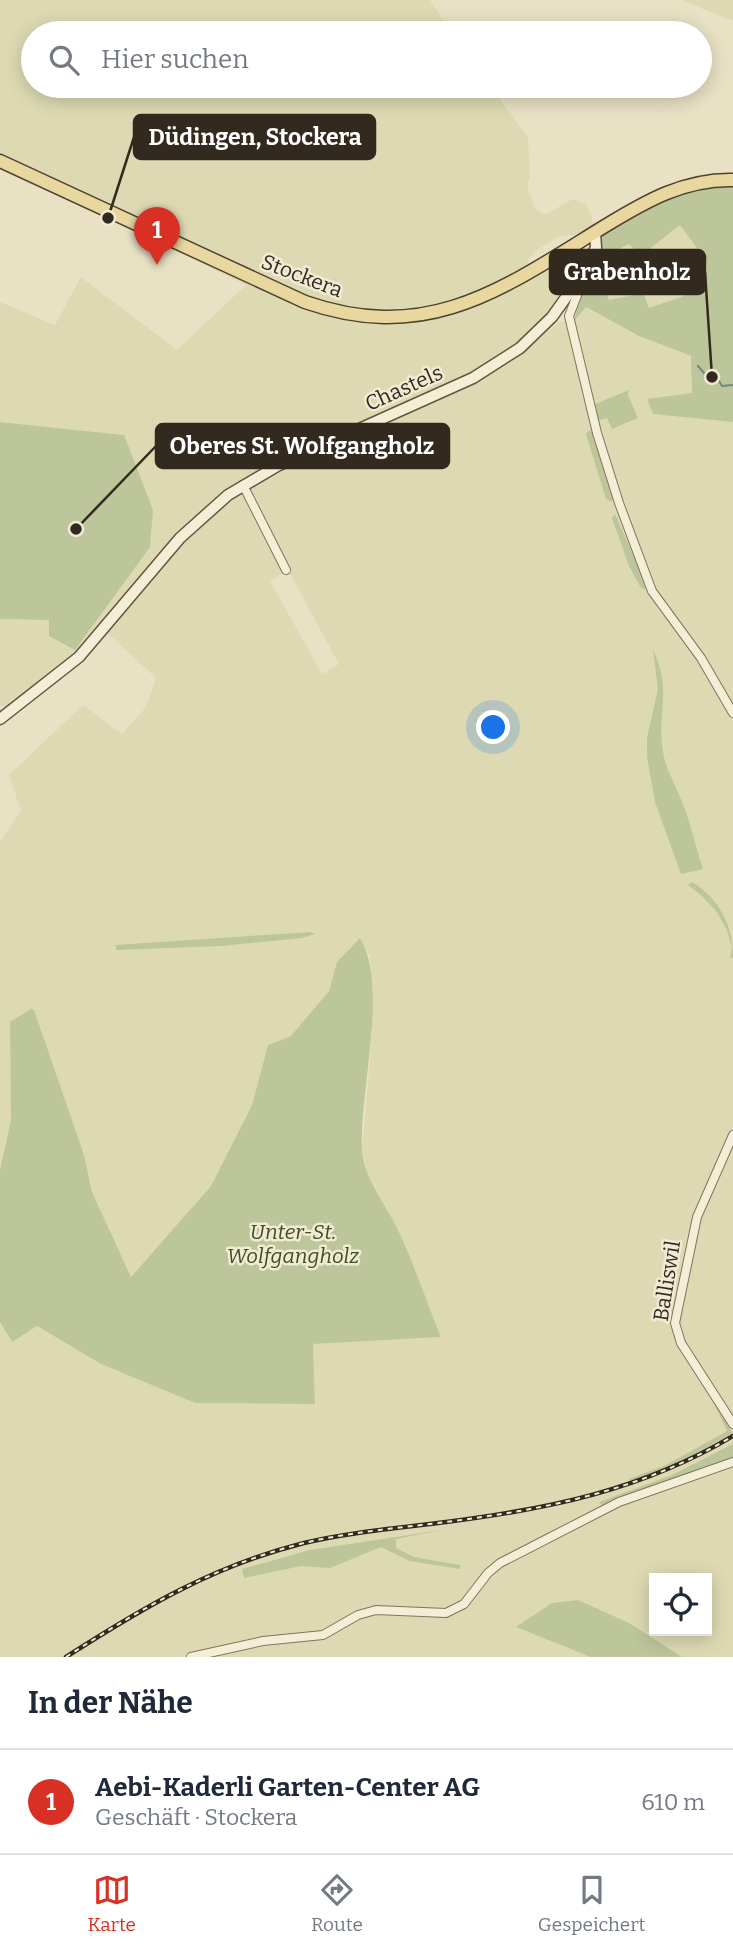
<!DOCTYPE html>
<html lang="de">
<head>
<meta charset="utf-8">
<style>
  body { margin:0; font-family:Bitter,serif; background:#f6f6f7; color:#1f2937 }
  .controls { position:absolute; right:21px; bottom:21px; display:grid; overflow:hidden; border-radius:0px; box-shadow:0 4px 18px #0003 }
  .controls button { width:63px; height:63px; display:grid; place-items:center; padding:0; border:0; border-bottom:2px solid #e0e1e3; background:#fff; color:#1f2937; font:35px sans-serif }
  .you { position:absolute; left:494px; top:728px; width:24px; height:24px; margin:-18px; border:5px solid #fff; border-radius:50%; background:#1a73e8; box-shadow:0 0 0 10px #1a73e833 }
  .badge { display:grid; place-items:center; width:46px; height:46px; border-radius:50%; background:#d93025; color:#fff; font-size:23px; font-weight:700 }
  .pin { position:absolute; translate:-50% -58px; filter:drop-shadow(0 2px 4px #0008) }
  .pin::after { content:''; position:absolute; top:37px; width:24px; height:21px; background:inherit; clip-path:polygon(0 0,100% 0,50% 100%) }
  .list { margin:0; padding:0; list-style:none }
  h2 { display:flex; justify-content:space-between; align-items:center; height:91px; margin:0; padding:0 28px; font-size:30px }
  h2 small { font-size:23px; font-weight:400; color:#747a83 }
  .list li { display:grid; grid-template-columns:46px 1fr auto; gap:21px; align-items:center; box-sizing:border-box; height:105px; padding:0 28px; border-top:2px solid #e0e1e3 }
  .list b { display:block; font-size:26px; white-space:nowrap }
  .list p { margin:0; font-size:23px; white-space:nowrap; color:#747a83 }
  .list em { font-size:23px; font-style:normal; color:#747a83 }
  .icon { flex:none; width:38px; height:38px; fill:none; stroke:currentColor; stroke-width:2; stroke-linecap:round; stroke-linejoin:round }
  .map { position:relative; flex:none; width:733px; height:1657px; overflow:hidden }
  .search { position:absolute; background:#fff; box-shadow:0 4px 18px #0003; left:21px; right:21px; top:21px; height:77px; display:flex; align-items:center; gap:18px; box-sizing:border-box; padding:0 24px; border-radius:38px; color:#747a83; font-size:26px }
  .sheet { height:196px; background:#fff }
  nav { display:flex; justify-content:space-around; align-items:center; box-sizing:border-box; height:98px; border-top:2px solid #e0e1e3; background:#fff; font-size:19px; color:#747a83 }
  nav a { display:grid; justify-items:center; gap:4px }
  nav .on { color:#d93025 }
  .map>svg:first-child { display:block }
  .farmland { fill:#dddab3; fill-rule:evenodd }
  .green { fill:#bdc59a }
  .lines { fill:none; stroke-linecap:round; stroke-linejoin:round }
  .stream { stroke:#6e8985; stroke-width:2 }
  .street-casing { stroke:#81735d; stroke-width:10 }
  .secondary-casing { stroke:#635540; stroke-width:13 }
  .primary-casing { stroke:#504231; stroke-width:15 }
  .street { stroke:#f5eed7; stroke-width:8 }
  .secondary { stroke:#f5eed7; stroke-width:10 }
  .primary { stroke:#e8d8a0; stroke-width:12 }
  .rail-casing { stroke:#332a1f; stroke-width:4.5 }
  .rail { stroke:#f1ebd3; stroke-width:2; stroke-dasharray:5; stroke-linecap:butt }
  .labels { text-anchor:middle; stroke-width:5; stroke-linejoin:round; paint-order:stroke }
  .street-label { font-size:21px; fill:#332a1f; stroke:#f1ebd3 }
  .park-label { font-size:21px; font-style:italic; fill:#414d28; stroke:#f1ebd3 }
  .leader { fill:none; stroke:#332a1f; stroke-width:2.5 }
  .callout-dot { fill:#332a1f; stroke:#f1ebd3; stroke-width:2.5 }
  .callout { fill:#332a1f; stroke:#332a1f; stroke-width:2.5 }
  .callout-label { font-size:23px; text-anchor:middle; font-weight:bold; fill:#fff }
</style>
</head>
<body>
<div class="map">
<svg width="733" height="1657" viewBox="0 0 733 1657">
  <rect width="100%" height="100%" fill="#e9e1c4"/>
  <path class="farmland" d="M0 0H430L451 33H33V86H490L528 137 530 178 527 185 535 209 544 215 573 199 587 205 594 225 576 235 559 236 536 251 527 261 531 263 574 249 584 251 587 255 558 305 512 359 560 322 574 321 585 307 639 336 691 356 695 416 733 422V1657H0V1322L12 1342 37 1326 101 1364 195 1403 315 1404 313 1344 441 1337 397 1229 368 1175 362 1151 372 1034 370 956 360 938 337 962 329 991 291 1036 268 1045 252 1105 211 1186 131 1277 92 1192 84 1155 10 1022 11 1120 0 1170V841L21 811 9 775 83 705 122 734 146 707 156 678 101 627 52 674 6 707 0 706V619L49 620 124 435 0 422V302L55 325 81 277 177 350 246 285 0 165ZM288 570 339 664 322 674 270 581ZM654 1578H707V1631H654Z
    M681 0H733V21Z
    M680 225 707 262V273L702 276 701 290 649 308 642 293 609 300 601 280 615 277 608 261 610 258 630 244 642 256Z"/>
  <path class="green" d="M733 182V422L653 414 647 399 692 393 691 356 639 336 586 307 574 321 581 289 601 280 609 300 643 293 649 308 701 290 693 275 700 271 702 276 707 273V262L680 225 641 256 629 244 618 250 608 261C603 249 597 243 606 230L665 195Z
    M629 390 628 395 638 418 612 429 607 418 597 421 593 405Z
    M0 422 124 435 153 510 150 547 75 650 49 636V620L0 619Z
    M589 430 593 433 614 498 611 502 606 499 586 434Z
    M615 514 646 584 645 589 641 588 629 566 612 518Z
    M653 650C673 691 656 713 663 751 665 768 674 781 680 797 690 820 695 845 703 869L681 874 655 802 647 757V738L658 689Z
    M692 882C720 899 733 926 733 958L730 957 732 948 727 930 717 912 702 896 688 885Z
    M310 932 315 934 302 938 221 946 116 950V945Z
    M360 938C389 985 359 1093 362 1150 364 1178 385 1203 397 1228 414 1263 426 1301 441 1337L313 1344 315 1404 195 1403 101 1364 37 1326 12 1342 0 1322V1170L11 1120 10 1022 31 1009 34 1010 84 1155 92 1192 131 1277 211 1186 252 1105 268 1045 291 1036 329 991 337 962Z
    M683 1353 690 1359 733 1433 669 1468 631 1483 629 1479 668 1464 727 1431 712 1399Z
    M733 1444V1459L603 1507 599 1502 672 1475Z
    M442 1530 396 1539V1548L414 1557 460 1565V1569L410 1561 381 1547 330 1568 301 1566 244 1578 242 1569 310 1550Z
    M578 1600 629 1623 682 1657H591L516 1627 552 1603Z"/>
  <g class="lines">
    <path class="stream" d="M698 366 705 374 716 376 722 386 733 385"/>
    <defs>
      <path id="street" d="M588 267 569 316 597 433 619 503 652 591 701 658 733 713
        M243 485 286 570
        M733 1135 697 1217 675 1323 681 1343 733 1424
        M191 1657 263 1641 323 1635 358 1615 376 1610 446 1613 464 1604 488 1573 500 1563 619 1502 733 1462"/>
      <path id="secondary" d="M0 719 79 657 180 538 228 495 279 465 473 378 520 348 552 317 572 289 596 248 595 232"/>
      <path id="primary" d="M0 161 305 302C429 345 504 288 605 226 646 201 684 179 733 180"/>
    </defs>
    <use href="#street" class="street-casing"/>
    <use href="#secondary" class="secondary-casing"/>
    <use href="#primary" class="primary-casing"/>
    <use href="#street" class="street"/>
    <use href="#secondary" class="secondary"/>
    <use href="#primary" class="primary"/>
    <defs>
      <path id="rail" d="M66 1657C144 1607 213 1566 304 1543 350 1532 399 1528 446 1522 548 1509 643 1490 733 1436"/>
    </defs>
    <use href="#rail" class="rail-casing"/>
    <use href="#rail" class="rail"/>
  </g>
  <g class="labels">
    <g class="street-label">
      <text transform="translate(302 276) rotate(21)" y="7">Stockera</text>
      <text transform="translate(404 388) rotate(-24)" y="7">Chastels</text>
      <text transform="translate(667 1281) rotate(-81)" y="7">Balliswil</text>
    </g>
    <g class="park-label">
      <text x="293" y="1239">Unter-St.<tspan x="293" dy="24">Wolfgangholz</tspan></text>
    </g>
  </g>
  <path class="leader" d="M108 218L134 137M712 377L705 272M76 529L156 446"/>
  <g class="callout-dot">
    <circle cx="108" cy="218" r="7"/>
    <circle cx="712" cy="377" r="7"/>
    <circle cx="76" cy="529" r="7"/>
  </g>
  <g class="callout">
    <rect x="134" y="115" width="241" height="44" rx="7"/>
    <rect x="550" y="250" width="155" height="44" rx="7"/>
    <rect x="156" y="424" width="293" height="44" rx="7"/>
  </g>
  <g class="callout-label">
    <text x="255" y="145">Düdingen, Stockera</text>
    <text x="627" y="280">Grabenholz</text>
    <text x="302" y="454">Oberes St. Wolfgangholz</text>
  </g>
</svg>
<div class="controls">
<button><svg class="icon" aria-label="locate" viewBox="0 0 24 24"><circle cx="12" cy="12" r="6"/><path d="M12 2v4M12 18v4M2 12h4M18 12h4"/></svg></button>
</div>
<div class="you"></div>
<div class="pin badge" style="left:157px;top:265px">1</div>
<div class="search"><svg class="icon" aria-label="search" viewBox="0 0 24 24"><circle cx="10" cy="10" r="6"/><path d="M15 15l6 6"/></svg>Hier suchen</div>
</div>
<section class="sheet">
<h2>In der Nähe<small></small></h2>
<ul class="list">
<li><span class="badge">1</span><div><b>Aebi-Kaderli Garten-Center AG</b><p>Geschäft · Stockera</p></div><em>610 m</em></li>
</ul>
</section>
<nav>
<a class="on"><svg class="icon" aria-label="map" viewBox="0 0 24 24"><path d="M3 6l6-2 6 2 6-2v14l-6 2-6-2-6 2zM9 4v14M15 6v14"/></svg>Karte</a>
<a><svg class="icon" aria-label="directions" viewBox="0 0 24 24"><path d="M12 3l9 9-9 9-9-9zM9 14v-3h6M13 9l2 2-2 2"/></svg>Route</a>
<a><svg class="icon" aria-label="saved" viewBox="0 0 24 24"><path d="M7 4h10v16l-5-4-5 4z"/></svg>Gespeichert</a>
</nav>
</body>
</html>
